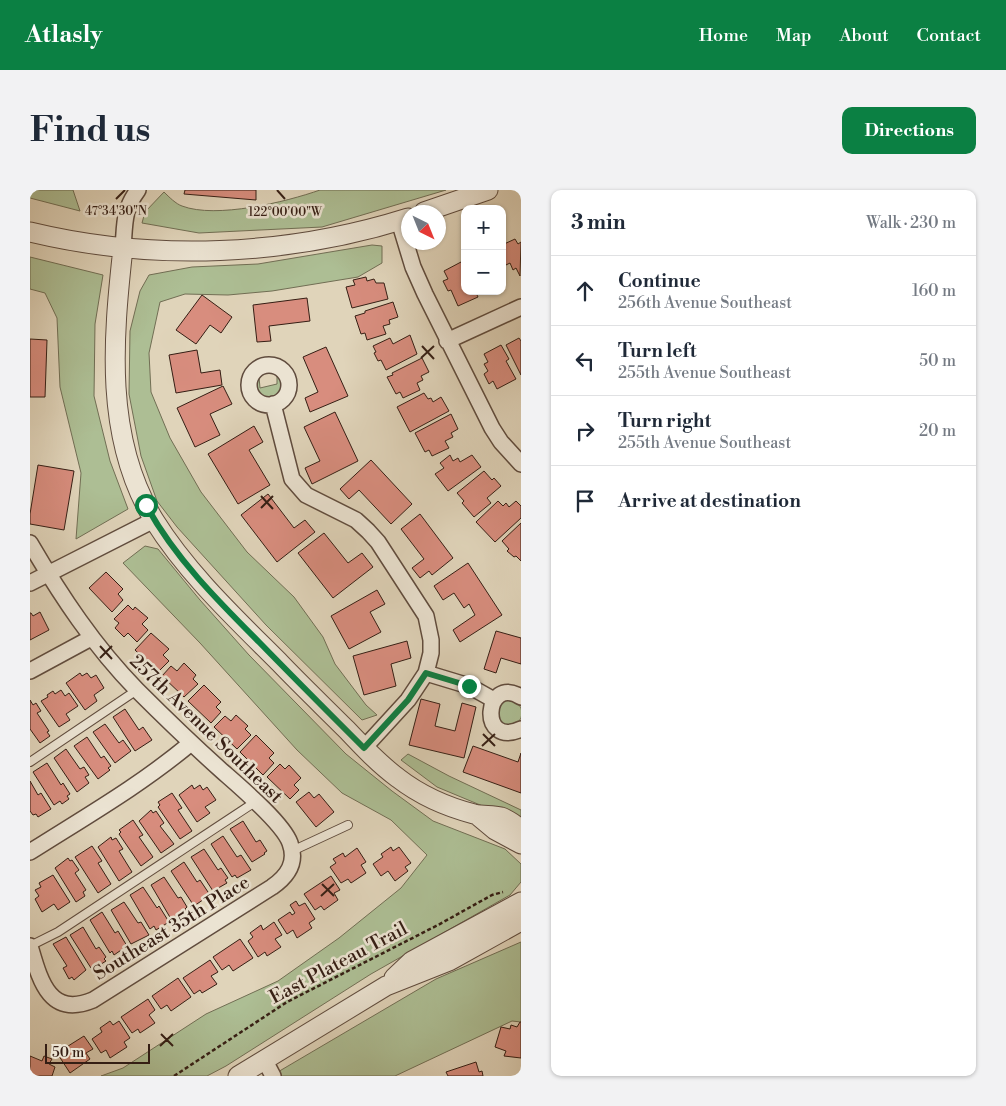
<!DOCTYPE html>
<html lang="en">
<head>
<meta charset="utf-8">
<style>
  body { margin:0; font-family:"Libre Bodoni",serif; background:#f2f2f3; color:#1f2937 }
  .controls { position:absolute; right:15px; top:15px; display:grid; overflow:hidden; border-radius:10px; box-shadow:0 1px 4px #0004 }
  .controls button { width:45px; height:45px; display:grid; place-items:center; padding:0; border:0; border-bottom:1px solid #e0e1e3; background:#fff; color:#1f2937; font:25px sans-serif }
  .compass { position:absolute; left:371px; top:15px; width:45px; height:45px; border-radius:50%; background:#fff; box-shadow:0 1px 4px #0004; rotate:137deg }
  .scale { position:absolute; left:15px; bottom:12px; width:105px; box-sizing:border-box; padding-left:5px; border:2px solid #351e14; border-top:0; font-size:14px; line-height:18px; white-space:nowrap; color:#351e14; -webkit-text-stroke:4px #ebe3d2; paint-order:stroke }
  .stop { position:absolute; width:15px; height:15px; margin:-11px; border:4px solid #0b8043; border-radius:50%; background:#fff }
  .stop.end { background:#0b8043; border-color:#fff; box-shadow:0 1px 5px #0008 }
  .list { margin:0; padding:0; list-style:none }
  h2 { display:flex; justify-content:space-between; align-items:center; height:65px; margin:0; padding:0 20px; font-size:21px }
  h2 small { font-size:16px; font-weight:400; color:#747a83 }
  .list li { display:grid; grid-template-columns:32px 1fr auto; gap:15px; align-items:center; box-sizing:border-box; height:70px; padding:0 20px; border-top:1px solid #e0e1e3 }
  .list b { display:block; font-size:19px; white-space:nowrap }
  .list p { margin:0; font-size:16px; white-space:nowrap; color:#747a83 }
  .list em { font-size:16px; font-style:normal; color:#747a83 }
  .icon { flex:none; width:28px; height:28px; fill:none; stroke:currentColor; stroke-width:2; stroke-linecap:round; stroke-linejoin:round }
  .map { position:relative; flex:none; width:491px; height:886px; overflow:hidden; border-radius:10px }
  header { display:flex; align-items:center; gap:30px; box-sizing:border-box; height:70px; padding:0 25px; background:#0b8043; color:#fff }
  header strong { font-size:24px }
  nav { display:flex; gap:28px; margin-inline-start:auto; font-size:18px }
  .intro { display:flex; align-items:center; justify-content:space-between; box-sizing:border-box; height:120px; padding:0 30px }
  h1 { margin:0; font-size:35px }
  .button { padding:12px 22px; border-radius:10px; background:#0b8043; color:#fff; font-size:18px; font-weight:700 }
  main { display:flex; gap:30px; padding:0 30px }
  aside { flex:1; background:#fff; border-radius:10px; box-shadow:0 1px 4px #0004 }
  .map>svg:first-child { display:block }
  .green { fill:#adbe94; stroke:#716e54 }
  .building { fill:#d88d7e; stroke:#351e14 }
  .lines { fill:none; stroke-linecap:round; stroke-linejoin:round }
  .service-casing { stroke:#604c3e; stroke-width:10 }
  .minor-casing { stroke:#604c3e; stroke-width:18 }
  .tertiary-casing { stroke:#604c3e; stroke-width:21 }
  .path { stroke:#351e14; stroke-width:2.5; stroke-dasharray:4 2.5; stroke-linecap:butt }
  .service { stroke:#ebe3d2; stroke-width:8 }
  .minor { stroke:#ebe3d2; stroke-width:15 }
  .tertiary { stroke:#ebe3d2; stroke-width:19 }
  .route { stroke:#0b8043; stroke-width:6 }
  .ticks { fill:none; stroke:#351e14; stroke-width:2 }
  .labels { text-anchor:middle; stroke-width:5; stroke-linejoin:round; paint-order:stroke }
  .street-label { font-size:19px; fill:#351e14; stroke:#ebe3d2 }
  .ticks-label { font-size:12px; text-anchor:middle; fill:#351e14; stroke:#ebe3d2; stroke-width:5; stroke-linejoin:round; paint-order:stroke }
</style>
</head>
<body>
<header>
<strong>Atlasly</strong>
<nav><a>Home</a><a>Map</a><a>About</a><a>Contact</a></nav>
</header>
<div class="intro"><h1>Find us</h1><a class="button">Directions</a></div>
<main>
<div class="map">
<svg width="491" height="886" viewBox="0 0 491 886">
  <rect width="100%" height="100%" fill="#e0d4ba"/>
  <filter id="stains"><feTurbulence type="fractalNoise" baseFrequency=".004" numOctaves="4"/><feColorMatrix values="0 0 0 0 .2 0 0 0 0 .09 0 0 0 0 .02 0 0 0 .5 -.17"/></filter>
  <radialGradient id="worn" r=".72"><stop offset=".6" stop-color="#630" stop-opacity="0"/><stop offset="1" stop-color="#630" stop-opacity=".3"/></radialGradient>
  <path class="green" d="M0 0H43L50 21 0 8Z
    M290 0H416L292 37 169 43 112 33 115 22 134 2C139 7 146 14 152 16 186 29 256 12 290 0Z
    M342 55 352 56V73L328 87 242 101 198 105 155 104 130 112 119 163 121 202 140 248 171 302 217 362 264 407 293 447 305 474 336 515 347 525 332 530 236 435 147 337 127 311 111 266 99 204 100 141 110 101 119 85 162 77 228 74Z
    M0 67 73 85 65 134 64 206 80 271 98 319 46 349 51 283 30 197 27 128 15 103 0 99Z
    M247 183C257 193 256 204 242 210 231 211 225 205 223 194L229 187 230 198 247 194Z
    M115 356 128 359 170 410 219 465 316 564 362 601 403 631 475 659 491 674V692L480 705 341 784 196 876 177 886H71L93 878 176 824 248 791 309 748 371 698 397 665 361 630 312 603 267 560 170 453 93 373Z
    M466 523a13 13 0 1 1 26 0a13 13 0 1 1-26 0Z
    M378 564 419 586 491 620V632L407 597 371 570Z
    M491 752V832L482 831 365 886H241L406 789Z"/>
  <path class="building" d="M155 0H226V10L154 4Z
    M485 49 488 54 491 52 490 86 486 78 483 80 480 73 476 75 472 65V55Z
    M431 72 435 79V101H445L448 107 428 116 421 100 418 101 413 91 418 89 414 81Z
    M336 87 337 91 344 89 346 93H354L358 109 322 118 316 97 325 95 323 90Z
    M172 105 202 127 191 143 180 135 166 154 146 140Z
    M277 108 280 131 239 136 241 151 227 152 223 115Z
    M363 112 368 127 359 130 360 134 353 136 356 144 337 150 335 143 331 144 325 126 335 123V121Z
    M380 145 387 164 356 180 351 170 348 171 344 163 346 162 343 156 360 148 363 154Z
    M489 148 491 151V185L476 155Z
    M0 149 17 150 15 207H0Z
    M471 155 479 169 476 171 486 189 467 199 463 191 459 194 454 184 458 181 454 174 458 172 454 164Z
    M296 157 318 206 280 222 275 208 288 202 273 167Z
    M167 160 171 183 190 180 192 195 146 203 139 165Z
    M392 168 399 182 391 186 393 190 387 193 390 200 373 208 370 202 366 204 357 187 363 185 362 183Z
    M193 196 202 214 180 224 190 245 165 257 147 218Z
    M394 203 398 209 401 208 403 212 411 207 419 221 380 242 367 217Z
    M305 222 328 271 282 294 275 278 290 271 274 237Z
    M421 224 428 239 421 243 423 247 415 251 419 258 402 266 399 260 395 262 385 243Z
    M224 236 233 252 219 260 240 295 208 314 178 264Z
    M420 265 423 271 428 268 430 272 442 265 451 277 418 301 405 284 414 278 410 273Z
    M341 270 382 314 361 334 329 300 319 309 310 299Z
    M8 275 44 281 34 340 0 334V324Z
    M454 281 462 290 464 288 471 296 457 308 461 313 444 327 432 313 434 311 427 303Z
    M238 304 264 338 275 330 285 342 247 372 211 325Z
    M468 311 473 316 476 313 479 317 486 311 491 316V328L465 352 446 332Z
    M390 324 423 368 402 385 399 381 390 388 382 378 394 369 371 339Z
    M491 333V371L486 366 484 367 477 361 479 359 472 351Z
    M294 343 318 373 332 363 343 377 303 408 268 363Z
    M438 373 472 425 430 452 423 440 445 425 439 414 434 418 424 403 413 410 404 396Z
    M76 382 93 399 88 404 93 410 82 422 59 398Z
    M347 400 355 414 340 422 351 442 319 459 301 426Z
    M98 415 103 420 105 417 118 428 112 434 118 440 107 452 98 443 94 447 85 438 89 433 84 429Z
    M10 422 19 440 0 450V423H1L3 426Z
    M466 441 491 448V474L471 468 466 483 454 479Z
    M121 443 139 459 133 465 139 471 128 482 105 460Z
    M377 451 381 468 361 474 366 496 334 505 323 466Z
    M154 473 166 485 163 489 168 494 154 507 132 486 141 476 147 481Z
    M50 483 52 486 57 483 61 488 66 485 74 498 64 505 67 511 55 520 36 493Z
    M174 495 191 512 186 517 191 522 181 533 158 511Z
    M31 500 35 506 39 503 48 516 36 524 40 530 29 537 11 511 18 507 17 505 23 501 25 504Z
    M391 509 410 514 405 536 425 541 432 513 446 517 434 568 379 555Z
    M0 510 3 515 6 513 11 521 7 523 19 541 17 542 20 546 10 553 0 539Z
    M95 519 109 540 113 537 122 550 105 561 83 527Z
    M206 525 218 536 215 539 221 545 207 559 184 537 195 526 201 531Z
    M75 534 89 553 93 550 101 561 85 573 63 542Z
    M226 545 244 563 239 568 244 573 233 585 210 562Z
    M57 547 71 568 74 566 81 576 78 578 80 580 68 589 44 556Z
    M443 556 488 572 491 563V603L433 582Z
    M36 559 50 579 54 577 59 585 55 587 59 593 47 602 24 568Z
    M17 573 31 595 33 593 40 604 37 606 39 609 32 614 30 611 24 615 3 582Z
    M250 574 255 579 259 575 271 588 264 595 269 600 260 609 237 587Z
    M0 591 8 605 11 603 21 619 8 627 6 624 3 625 0 621Z
    M162 595 164 599 170 595 173 600 177 597 186 610 175 617 180 623 167 632 149 605Z
    M279 602 284 608 289 604 304 622 286 637 266 612Z
    M142 603 152 618 148 620 162 641 150 649 128 617 130 615 128 612Z
    M121 620 123 623 126 621 134 633 130 636 144 654 131 663 109 631Z
    M103 630 113 645 109 647 123 667 111 676 89 644 91 642 89 640Z
    M213 631 226 652 230 650 237 661 234 663 235 664 222 672 200 639Z
    M193 646 207 667 211 665 221 680 207 688 205 685 202 687 181 654Z
    M81 647 82 650 86 648 93 659 89 661 102 682 89 691 68 657Z
    M62 656 72 671 68 673 81 694 68 703 45 667Z
    M361 657 363 661 369 657 381 673 375 677 378 681 365 691 358 681 351 686 343 674 353 667 351 664Z
    M327 658 336 672 331 675 336 683 321 693 318 689 311 693 300 677 306 673 303 669 313 663 315 667Z
    M174 659 188 680 191 678 198 688 195 690 197 693 183 701 161 667Z
    M38 668 40 671 42 670 49 680 45 683 56 700 53 702 55 706 46 712 25 678Z
    M154 672 167 692 170 690 180 705 164 716 141 681Z
    M23 685 40 712 28 720 24 714 12 722 5 709 9 706 5 700 11 697 9 693Z
    M301 686 310 700 304 703 308 710 294 720 291 716 285 720 274 704Z
    M134 687 148 708 151 707 157 717 155 719 157 722 149 727 148 725 141 729 121 695Z
    M113 697 127 718 129 716 139 732 126 740 124 736 120 739 100 705Z
    M266 711 269 716 275 713 285 729 279 733 282 738 267 748 263 740 257 744 248 730 260 722 262 725 265 723 260 715Z
    M94 712 108 733 111 732 119 745 101 754 81 720Z
    M72 722 85 743 88 741 97 756 84 765 82 761 80 763 60 730Z
    M244 732 252 745 245 749 251 757 237 766 235 762 228 767 218 751 223 747 220 743 231 735 233 740Z
    M53 737 66 759 69 757 76 767 74 769 76 771 68 776 67 774 61 778 40 745Z
    M36 747 56 780 44 790 42 787 39 789 33 778 37 776 23 754Z
    M210 749 223 768 203 781 199 775 192 780 183 767Z
    M180 770 188 782 181 786 187 794 172 803 170 800 164 804 153 788Z
    M148 788 161 807 141 821 137 815 131 819 122 806Z
    M118 809 125 820 119 825 125 833 110 843 108 839 102 843 91 827Z
    M80 831 83 835 89 831 100 848 94 852 97 857 80 868 76 860 71 863 62 849 72 842 70 838Z
    M490 832H491V868L474 866 476 861 465 857 471 837 480 839 481 835 487 837Z
    M54 846 63 859 56 863 60 869 40 883 27 863Z
    M0 866 12 871 14 866 22 869 19 874 25 877 22 886H0Z
    M446 872 449 882 452 881 453 886H418L416 882Z"/>
  <g class="lines">
    <defs>
      <path id="service" d="M0 572 107 500
        M262 661 318 635
        M0 756 28 742 225 612"/>
      <path id="minor" d="M369 31 383 77 395 104 462 238 471 252 491 274
        M93 58C95 34 93 20 108 0
        M417 151 491 117
        M219 195a20 20 0 1 1 40 0a20 20 0 1 1-40 0Z
        M243 214 262 289 276 305 326 330 338 341 348 352 396 426 401 450V463L396 483 378 510 334 558
        M0 353C31 406 64 456 107 500 135 528 163 555 192 581 209 596 253 633 260 653 267 672 258 686 242 697L63 810C19 828 10 790 0 756
        M0 393 124 330
        M0 481 61 448
        M396 483 439 496 464 510
        M491 507C454 484 448 559 491 539
        M0 662C55 627 111 595 161 553
        M234 869 243 886"/>
      <path id="tertiary" d="M394 22 458 0
        M0 42C124 72 257 66 378 28
        M93 58C83 149 74 248 124 330 157 383 205 428 249 472 271 495 294 517 317 540 333 557 349 574 368 588 390 605 417 617 444 624 453 626 462 625 471 627 478 629 485 635 491 639
        M447 625 465 640 491 654
        M364 788 382 771 491 712
        M208 886 356 796 419 771 491 731"/>
    </defs>
    <use href="#service" class="service-casing"/>
    <use href="#minor" class="minor-casing"/>
    <use href="#tertiary" class="tertiary-casing"/>
    <path class="path" d="M144 886 257 812 408 735 462 705 473 702"/>
    <use href="#service" class="service"/>
    <use href="#minor" class="minor"/>
    <use href="#tertiary" class="tertiary"/>
  </g>
  <g class="lines">
    <path class="route" d="M116 315C144 367 188 411 229 452 264 488 299 523 334 558L378 510 396 483 439 496"/>
  </g>
  <path class="ticks" d="M247 0 255 9M86 9 95 0M392 156 404 169M391 168 404 156M231 306 243 319M231 318 243 306M70 456 82 469M70 468 82 456M453 544 465 556M452 556 465 544M292 694 304 706M291 706 304 694M131 844 143 856M130 856 143 844"/>
  <g class="labels">
    <g class="street-label">
      <text transform="translate(177 538) rotate(44)" y="7">257th Avenue Southeast</text>
      <text transform="translate(141 737) rotate(-32)" y="7">Southeast 35th Place</text>
      <text transform="translate(308 772) rotate(-28)" y="7">East Plateau Trail</text>
    </g>
  </g>
  <g class="ticks-label">
    <text x="86" y="25">47°34'30"N</text>
    <text x="255" y="26">122°00'00"W</text>
  </g>
  <rect width="100%" height="100%" filter="url(#stains)"/>
  <rect width="100%" height="100%" fill="url(#worn)"/>
</svg>
<div class="controls">
<button>+</button>
<button>−</button>
</div>
<svg class="compass" viewBox="-18 -18 36 36"><path d="M0-13l5 13h-10z" fill="#e53935"/><path d="M0 13l5-13h-10z" fill="#747a83"/></svg>
<div class="scale">50 m</div>
<div class="stop" style="left:116px;top:315px"></div>
<div class="stop end" style="left:439px;top:496px"></div>
</div>
<aside>
<h2>3 min<small>Walk · 230 m</small></h2>
<ul class="list">
<li><svg class="icon" aria-label="ahead" viewBox="0 0 24 24"><path d="M12 20V5M6 11l6-6 6 6"/></svg><div><b>Continue</b><p>256th Avenue Southeast</p></div><em>160 m</em></li>
<li><svg class="icon" aria-label="left" viewBox="0 0 24 24"><path d="M17 20v-9H6M10 6l-5 5 5 5"/></svg><div><b>Turn left</b><p>255th Avenue Southeast</p></div><em>50 m</em></li>
<li><svg class="icon" aria-label="right" viewBox="0 0 24 24"><path d="M7 20v-9h11M14 6l5 5-5 5"/></svg><div><b>Turn right</b><p>255th Avenue Southeast</p></div><em>20 m</em></li>
<li><svg class="icon" aria-label="arrive" viewBox="0 0 24 24"><path d="M6 21V4h12l-3 4 3 4H6"/></svg><div><b>Arrive at destination</b></div></li>
</ul>
</aside>
</main>
</body>
</html>
